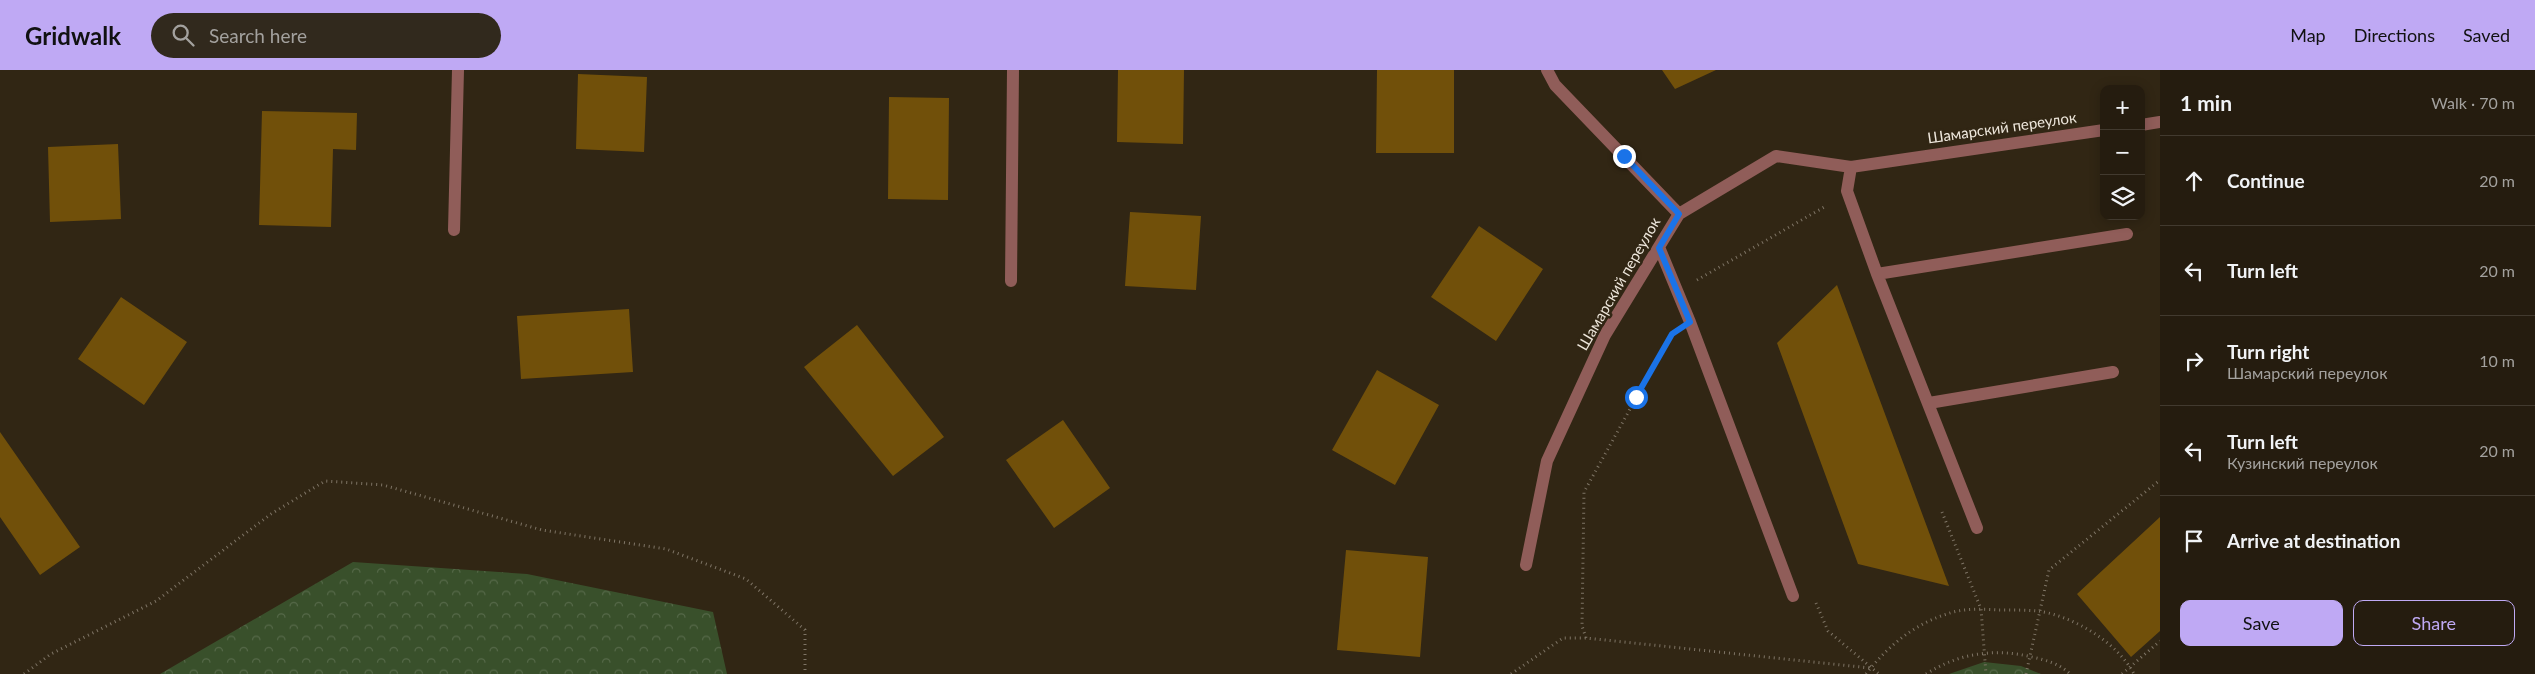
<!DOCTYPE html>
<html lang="en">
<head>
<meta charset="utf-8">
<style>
  body { margin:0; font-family:Lato,sans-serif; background:#31291d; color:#f1f3f6 }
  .controls { position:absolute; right:15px; top:15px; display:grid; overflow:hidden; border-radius:10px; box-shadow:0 2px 12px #0003 }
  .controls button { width:45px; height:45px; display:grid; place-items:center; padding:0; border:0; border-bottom:1px solid #423a2f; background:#251c0f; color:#f1f3f6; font:25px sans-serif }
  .stop { position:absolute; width:15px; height:15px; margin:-11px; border:4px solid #1a73e8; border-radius:50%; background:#fff }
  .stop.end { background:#1a73e8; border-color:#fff; box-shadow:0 1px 5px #0008 }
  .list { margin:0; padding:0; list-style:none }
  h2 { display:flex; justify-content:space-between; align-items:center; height:65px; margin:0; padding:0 20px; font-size:21px }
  h2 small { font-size:16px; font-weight:400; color:#a3a19e }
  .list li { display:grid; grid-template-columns:32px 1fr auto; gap:15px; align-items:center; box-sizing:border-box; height:90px; padding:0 20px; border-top:1px solid #423a2f }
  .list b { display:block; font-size:19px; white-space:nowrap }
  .list p { margin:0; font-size:16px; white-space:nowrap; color:#a3a19e }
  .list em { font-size:16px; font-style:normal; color:#a3a19e }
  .actions { display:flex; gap:10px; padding:15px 20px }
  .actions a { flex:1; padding:11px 0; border:1px solid #bfa9f4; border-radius:10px; text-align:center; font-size:18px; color:#bfa9f4 }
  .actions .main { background:#bfa9f4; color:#111 }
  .icon { flex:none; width:28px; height:28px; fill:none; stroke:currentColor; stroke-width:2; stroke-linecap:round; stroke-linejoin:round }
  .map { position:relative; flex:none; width:2160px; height:604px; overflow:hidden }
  header { display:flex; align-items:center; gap:30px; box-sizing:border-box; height:70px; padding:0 25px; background:#bfa9f4; color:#111 }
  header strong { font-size:24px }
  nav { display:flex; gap:28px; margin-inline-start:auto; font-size:18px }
  .search { width:350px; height:45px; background:#31291d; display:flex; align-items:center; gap:12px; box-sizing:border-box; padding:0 18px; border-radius:28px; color:#a3a19e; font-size:19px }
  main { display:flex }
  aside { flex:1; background:#251c0f }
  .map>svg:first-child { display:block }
  .forest { fill:url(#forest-crowns) }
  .building { fill:#71500a }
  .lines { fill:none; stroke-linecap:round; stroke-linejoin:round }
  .path { stroke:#7f7566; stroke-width:3; stroke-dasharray:1 4; stroke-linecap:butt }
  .minor { stroke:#905d59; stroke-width:12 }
  .route { stroke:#1a73e8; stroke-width:6 }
  .labels { text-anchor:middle; stroke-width:5; stroke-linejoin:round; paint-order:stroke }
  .street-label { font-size:15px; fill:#eee7dc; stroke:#312614 }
</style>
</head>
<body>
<header>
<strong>Gridwalk</strong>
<div class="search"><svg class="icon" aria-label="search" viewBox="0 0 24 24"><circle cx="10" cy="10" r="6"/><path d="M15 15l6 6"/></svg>Search here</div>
<nav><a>Map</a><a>Directions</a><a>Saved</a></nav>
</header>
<main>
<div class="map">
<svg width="2160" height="604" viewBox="0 0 2160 604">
  <defs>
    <pattern id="forest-crowns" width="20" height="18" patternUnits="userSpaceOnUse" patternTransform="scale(1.25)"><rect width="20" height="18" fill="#39502b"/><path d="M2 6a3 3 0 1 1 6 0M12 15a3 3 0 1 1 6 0" fill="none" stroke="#566949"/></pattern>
  </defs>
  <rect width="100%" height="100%" fill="#312614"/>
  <path class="forest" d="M353 492 527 504 713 542 727 604H160Z
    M1984 592 2021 596 2041 604H1949Z"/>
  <path class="building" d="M1118 0H1184L1183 74 1117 72Z
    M1377 0H1454V83H1376Z
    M1662 0H1716L1675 19Z
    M578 4 647 7 644 82 576 79Z
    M889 27 949 28 948 130 888 129Z
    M262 41 357 43 356 80 333 79 331 157 259 155Z
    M118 74 121 149 50 152 48 77Z
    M1130 142 1201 146 1196 220 1125 216Z
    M1479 156 1543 199 1496 271 1431 227Z
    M1837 215 1949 516 1858 494 1777 273Z
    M121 227 187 272 144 335 78 289Z
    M629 239 633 302 521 309 517 246Z
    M857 255 944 367 893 406 804 297Z
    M1377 300 1439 335 1395 415 1332 380Z
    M1063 350 1110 418 1054 458 1006 390Z
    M0 362 80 477 40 505 0 447Z
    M2160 447V561L2131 587 2077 524Z
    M1346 480 1428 487 1420 587 1337 580Z"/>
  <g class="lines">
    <path class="path" d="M1697 210 1826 136
      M1942 442 1981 539 1986 604
      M1816 533 1828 561 1879 604
      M1586 568 1582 556 1584 422 1670 267
      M24 604 51 584 156 531 271 444 325 411 383 415 542 460 666 479 746 509 805 560V604
      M1511 604 1563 568H1586L1870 598
      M1866 604C1887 577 1914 554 1947 544 1963 538 1983 539 2000 540 2013 540 2026 540 2038 541 2073 546 2117 572 2134 604
      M1926 604C1959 583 1995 578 2032 587 2046 590 2060 594 2070 604
      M2026 604 2049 500 2160 410
      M2122 604 2160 571"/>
    <path class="minor" d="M1547 0 1555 15 1679 144
      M2141 55 2160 52
      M1851 97 1847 121 1877 204 1977 458
      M454 160 458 0
      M1659 177 1690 252 1793 526
      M1877 204 2127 164
      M1011 211 1013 0
      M1929 333 2113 302
      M1526 495 1547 391 1605 265 1679 144 1776 86 1851 97 2104 60"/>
  </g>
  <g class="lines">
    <path class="route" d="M1624 86 1679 144 1659 178 1690 252 1672 264 1636 327"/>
  </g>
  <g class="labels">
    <g class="street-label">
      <text transform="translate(2002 58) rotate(-8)" y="5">Шамарский переулок</text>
      <text transform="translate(1619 214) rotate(-60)" y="5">Шамарский переулок</text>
    </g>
  </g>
</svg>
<div class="controls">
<button>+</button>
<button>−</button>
<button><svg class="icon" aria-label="layers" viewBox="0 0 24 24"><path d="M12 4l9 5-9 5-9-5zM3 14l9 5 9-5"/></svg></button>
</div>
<div class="stop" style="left:1636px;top:327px"></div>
<div class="stop end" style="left:1624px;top:86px"></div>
</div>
<aside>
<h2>1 min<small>Walk · 70 m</small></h2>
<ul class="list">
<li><svg class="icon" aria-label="ahead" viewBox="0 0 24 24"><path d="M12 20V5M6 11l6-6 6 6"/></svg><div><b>Continue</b></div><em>20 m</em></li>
<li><svg class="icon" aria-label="left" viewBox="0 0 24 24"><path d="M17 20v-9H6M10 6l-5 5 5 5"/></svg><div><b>Turn left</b></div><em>20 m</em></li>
<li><svg class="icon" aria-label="right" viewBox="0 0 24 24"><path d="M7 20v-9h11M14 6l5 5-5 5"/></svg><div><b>Turn right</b><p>Шамарский переулок</p></div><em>10 m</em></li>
<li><svg class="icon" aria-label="left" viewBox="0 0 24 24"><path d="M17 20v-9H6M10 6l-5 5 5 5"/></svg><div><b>Turn left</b><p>Кузинский переулок</p></div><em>20 m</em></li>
<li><svg class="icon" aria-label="arrive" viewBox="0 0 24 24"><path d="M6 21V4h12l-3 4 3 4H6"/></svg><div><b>Arrive at destination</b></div></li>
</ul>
<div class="actions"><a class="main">Save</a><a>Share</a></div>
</aside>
</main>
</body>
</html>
